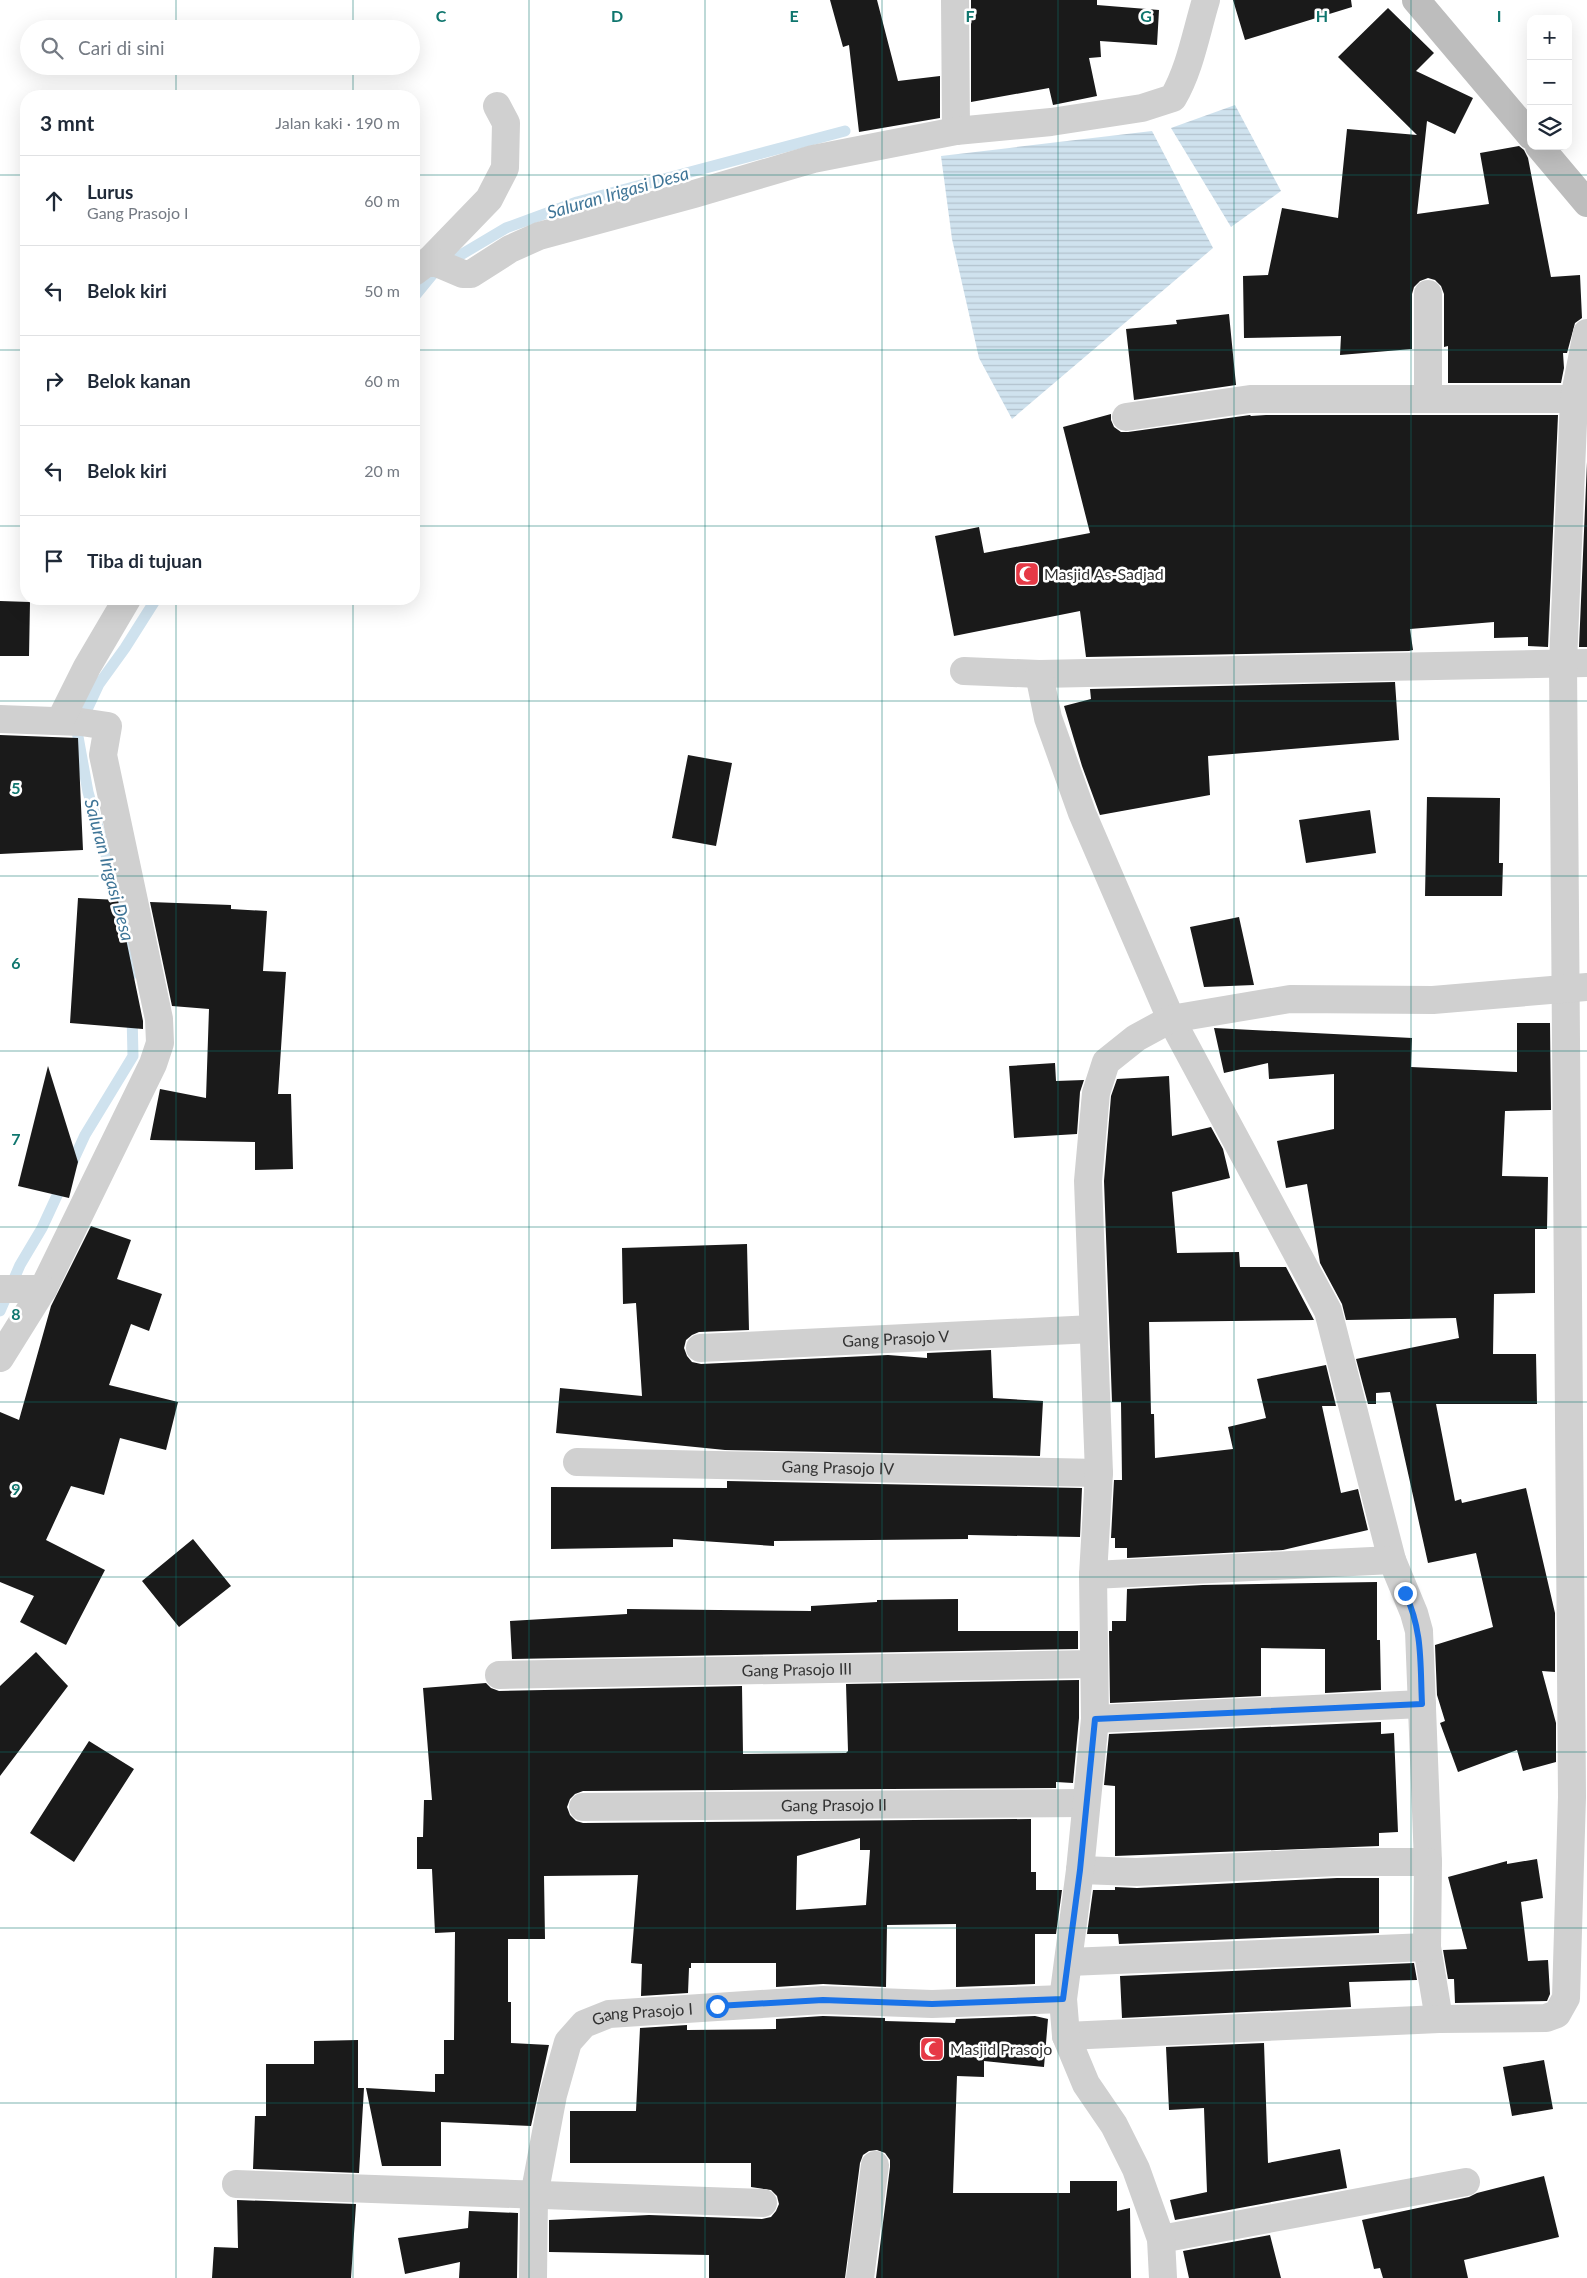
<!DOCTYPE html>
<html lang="id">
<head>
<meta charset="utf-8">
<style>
  body { margin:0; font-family:Lato,sans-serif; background:#f2f2f3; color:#1f2937 }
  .controls { position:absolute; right:15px; top:15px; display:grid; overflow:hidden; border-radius:10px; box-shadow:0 5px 20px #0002 }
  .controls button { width:45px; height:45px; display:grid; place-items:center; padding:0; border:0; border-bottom:1px solid #e0e1e3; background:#fff; color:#1f2937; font:25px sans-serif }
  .stop { position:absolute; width:15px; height:15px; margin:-11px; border:4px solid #1a73e8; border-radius:50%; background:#fff }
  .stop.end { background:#1a73e8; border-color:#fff; box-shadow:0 1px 5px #0008 }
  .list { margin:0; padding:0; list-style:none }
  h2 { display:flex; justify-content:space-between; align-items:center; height:65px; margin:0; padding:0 20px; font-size:21px }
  h2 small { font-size:16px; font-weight:400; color:#747a83 }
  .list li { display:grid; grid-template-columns:32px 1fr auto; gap:15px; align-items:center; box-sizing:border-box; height:90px; padding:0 20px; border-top:1px solid #e0e1e3 }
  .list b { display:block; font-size:19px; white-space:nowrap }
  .list p { margin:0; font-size:16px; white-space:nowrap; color:#747a83 }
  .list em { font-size:16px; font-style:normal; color:#747a83 }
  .icon { flex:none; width:28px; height:28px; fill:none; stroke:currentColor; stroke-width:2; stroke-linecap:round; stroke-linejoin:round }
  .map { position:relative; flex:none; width:1587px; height:2278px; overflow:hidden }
  .search { position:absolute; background:#fff; box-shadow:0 5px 20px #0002; left:20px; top:20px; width:400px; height:55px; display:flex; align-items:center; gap:12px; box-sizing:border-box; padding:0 18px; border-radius:28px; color:#747a83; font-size:19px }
  .panel { position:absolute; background:#fff; box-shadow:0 5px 20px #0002; left:20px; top:90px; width:400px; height:515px; border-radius:20px }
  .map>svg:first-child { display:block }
  .water { fill:url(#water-rules) }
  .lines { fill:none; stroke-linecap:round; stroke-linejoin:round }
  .stream { stroke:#cfe2ee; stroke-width:11 }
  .building { fill:#1a1a1a; fill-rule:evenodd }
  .street { stroke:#d0d0d0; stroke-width:28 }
  .secondary { stroke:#bdbdbd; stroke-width:28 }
  .route { stroke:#1a73e8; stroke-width:6 }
  .grid { fill:none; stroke:#0f766e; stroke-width:1; stroke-opacity:0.55 }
  .labels { text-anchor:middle; stroke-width:5; stroke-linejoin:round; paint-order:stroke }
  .poi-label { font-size:16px; fill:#333; stroke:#fff; text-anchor:start }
  .street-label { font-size:16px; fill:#333; stroke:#fff }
  .water-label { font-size:18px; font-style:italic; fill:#3f7597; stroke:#fff }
  .grid-label { font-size:16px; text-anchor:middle; font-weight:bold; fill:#0f766e; stroke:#fff; stroke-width:5; stroke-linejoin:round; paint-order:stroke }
</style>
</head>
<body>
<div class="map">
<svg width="1587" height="2278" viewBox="0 0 1587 2278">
  <defs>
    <pattern id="water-rules" width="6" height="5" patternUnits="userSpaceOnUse" patternTransform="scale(1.25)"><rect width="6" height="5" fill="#cfe2ee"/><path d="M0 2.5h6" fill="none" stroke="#b2c2cd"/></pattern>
  </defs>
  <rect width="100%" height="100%" fill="#fff"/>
  <path class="water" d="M1235 105 1281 191 1231 227 1171 128Z
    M1152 131 1213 248 1012 419 979 358 952 239 941 156Z"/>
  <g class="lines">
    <path class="stream" d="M414 297 437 269 506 228 577 202 845 131
      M131 975 129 935 88 792 77 731 99 684 125 648 156 599
      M0 1311 20 1265 42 1228 85 1135 133 1056 132 1014"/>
  </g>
  <path class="building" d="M830 0H877L898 81 940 76V118L859 132 849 45 843 47Z
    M971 0H1097V5L1159 10 1157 45 1100 41 1101 57 1089 58 1097 96 1053 105 1049 88 971 102Z
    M1233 0H1351L1352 7 1245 40Z
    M1388 8 1434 53 1416 71 1473 98 1455 134 1427 121 1417 214 1489 204 1480 153 1519 146 1524 150 1528 158 1551 277 1580 275 1582 318 1575 323 1567 353H1563L1564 368 1561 383H1448V346L1444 347V294L1441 286 1435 280 1428 278 1420 281 1414 287 1412 294V349L1340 355 1341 336 1244 338 1243 276 1268 275 1282 208 1338 218 1347 129 1417 135 1338 57Z
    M1229 314 1236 385 1134 400 1126 329 1177 324 1176 320Z
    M1111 414V420L1114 427 1121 432H1128L1250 415 1251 416 1266 415H1558L1548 647 1528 646V637L1494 638V622L1410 629 1413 650 1409 651 1086 657 1080 611 954 636 935 536 979 527 984 553 1090 533 1063 427Z
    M1587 462V647H1579Z
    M0 601 30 602 29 656H0Z
    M1395 682 1399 740 1208 756 1210 795 1100 815 1082 766 1064 706 1091 699 1090 689Z
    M0 735 78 738 83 850 0 854Z
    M688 755 732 763 716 846 672 838Z
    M1427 797 1500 798 1499 863H1503L1502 896H1425Z
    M1370 810 1376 853 1306 863 1299 820Z
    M78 898 118 900 143 1021V1029L70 1023Z
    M150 902 231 905V909L267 911 263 971 286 972 278 1094H291L293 1169 255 1170V1142L150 1140 160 1089 206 1098 209 1009 172 1006Z
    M1239 917 1254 985 1204 987 1190 927Z
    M1517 1023H1550L1551 1110 1505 1111 1502 1176 1548 1177 1547 1229H1535V1293L1494 1294 1493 1354H1536L1537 1404H1436L1455 1501 1461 1499 1462 1503 1526 1488 1555 1613V1672L1542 1671 1556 1723V1762L1523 1771 1517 1750 1458 1772 1440 1723 1445 1721 1437 1695 1435 1645 1493 1627 1476 1553 1428 1563 1390 1392 1376 1393V1404H1368L1356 1359 1459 1338 1456 1318 1346 1320 1342 1304 1320 1263 1307 1184 1286 1188 1277 1141 1334 1129V1074L1269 1079 1268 1063 1224 1073 1214 1028 1412 1038 1411 1067 1517 1072Z
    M1055 1063 1056 1081 1084 1080 1080 1092 1077 1134 1014 1138 1009 1066Z
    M48 1066 78 1162 69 1198 18 1186Z
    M1169 1076 1172 1136 1211 1127 1223 1149 1230 1178 1172 1192 1177 1253 1239 1252 1240 1267H1286L1314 1320 1149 1322 1151 1414H1154L1155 1458 1233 1449 1228 1427 1266 1418 1257 1379 1326 1365 1336 1406H1322L1341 1493 1358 1489 1368 1530 1283 1550 1127 1558V1548H1115V1538H1111L1114 1480H1122L1121 1402H1112L1104 1181 1111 1096 1117 1079Z
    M91 1226 131 1240 117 1279 162 1294 149 1331 131 1324 109 1385 178 1402 166 1450 120 1438 104 1495 71 1486 46 1540 105 1570 66 1645 20 1622 34 1596 0 1582V1412L19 1420 51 1306Z
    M747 1244 749 1330 699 1332 692 1335 686 1340 684 1348 687 1356 692 1362 701 1364 888 1355 927 1358V1353L991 1350 993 1398 1043 1401 1040 1456 725 1450 556 1433 560 1388 642 1396 636 1303 623 1304 622 1248Z
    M727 1481 1082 1488 1080 1537 968 1535V1539L774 1541V1546L673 1539V1547L551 1549V1487L727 1488Z
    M193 1539 231 1586 179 1627 142 1581Z
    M1377 1582V1640H1380L1381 1690 1325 1693V1649L1261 1648V1696L1110 1703 1109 1631H1112V1621H1126L1127 1589 1203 1585Z
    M958 1599V1631H1078V1649L512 1659 510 1621 627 1614V1609L811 1611V1606L877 1602V1600Z
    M36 1652 68 1686 0 1776V1686Z
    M1079 1680V1718L1073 1783 1056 1782V1788L583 1791 575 1794 570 1799 567 1807 570 1815 576 1821 583 1823 1031 1819V1872H1036V1890H1062L1056 1934H1035V1984L956 1987V1924L887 1925 886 1987 823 1984 776 1987V1963H691V1968H689L688 1993 641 1996 642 1964 631 1963 638 1875 544 1876 545 1939H508V2002H511V2043L549 2045 531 2126 441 2122V2166H382L366 2088 435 2092V2074H444V2040H454L455 1932 435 1933 432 1869H417V1837H423L424 1800H432L423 1688 486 1683 491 1688 499 1691 742 1686 743 1754 846 1753 848 1751 846 1684ZM860 1838V1850H870L866 1905 796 1910 797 1856Z
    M1381 1722V1734L1394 1733 1398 1832 1379 1833V1846L1115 1856V1786L1104 1785 1109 1734Z
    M89 1741 134 1769 74 1862 30 1833Z
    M1537 1859 1543 1898 1521 1902 1528 1961 1548 1960 1550 1994 1547 2001 1455 2003 1454 1979H1448L1443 1950 1467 1949 1448 1877 1507 1861V1864Z
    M1337 1878H1379V1933L1119 1944 1118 1934H1087L1093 1890H1115V1887L1137 1888Z
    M1414 1963 1417 1980 1349 1982 1351 2007 1122 2018 1120 1976Z
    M823 2016 885 2018V2021L955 2023 956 2019 1035 2016 1048 2019 1044 2067 984 2061V2077L957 2076 953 2193H1070V2181H1117V2211L1130 2208 1131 2278H876L890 2167V2160L885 2153 877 2150 869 2151 863 2155 860 2163 845 2278H709V2255L549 2252V2220L649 2215 762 2219 771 2217 776 2211 779 2204 777 2196 771 2190 751 2187V2163H570V2111H636L640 2028 687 2025V2030L776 2029V2019Z
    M358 2040V2088H364L359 2173 253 2169 255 2116H266V2064H314V2041Z
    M1264 2043 1268 2163 1340 2149 1347 2188 1175 2220 1170 2200 1207 2192 1204 2108 1169 2110 1166 2047Z
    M1544 2060 1553 2109 1512 2116 1503 2067Z
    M1544 2176 1559 2237 1464 2260 1468 2278H1383L1380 2268 1374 2269 1362 2220 1469 2197 1477 2193Z
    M237 2200 356 2204 351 2278H212L214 2247 238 2248Z
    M469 2211 518 2213 517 2278H459L460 2262 405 2274 398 2238 468 2228Z
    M1270 2235 1281 2278H1189L1183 2251Z"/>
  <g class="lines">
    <g class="street">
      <path d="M955 0 956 131"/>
      <path d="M430 260 489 199 505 168 506 123 497 106"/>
      <path d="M414 272 430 260 463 274H471L510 249 539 236 694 194 813 159 956 131 1051 122 1142 108 1173 98C1190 69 1196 33 1206 0"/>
      <path d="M1428 294V399"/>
      <path d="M1126 417 1250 399H1574"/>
      <path d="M964 671 1039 674 1587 663"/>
      <path d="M1039 674 1048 718 1082 813 1171 1019 1328 1311 1392 1560"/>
      <path d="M0 719 81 722 108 726 103 755 159 1019 160 1043 153 1064 43 1289 0 1358"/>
      <path d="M60 721 87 667 127 599"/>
      <path d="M0 1289H43"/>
      <path id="s1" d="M700 1348 1093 1329"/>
      <path id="s2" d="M577 1462 1099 1473"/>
      <path d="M1093 1575 1392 1560 1414 1613 1419 1631 1428 1862 1427 1947 1439 2019"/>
      <path id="s3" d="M499 1675 1093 1664"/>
      <path d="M1095 1719 1422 1704"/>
      <path id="s4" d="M583 1807 1086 1803"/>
      <path d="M1080 1870 1136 1872 1337 1862H1428"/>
      <path d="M1069 1962 1427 1947"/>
      <path d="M1066 2036 1439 2019 1546 2018 1557 2014 1566 1998 1572 1797 1563 663 1574 399 1587 333"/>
      <path d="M236 2184 763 2203"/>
      <path d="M1161 2239 1466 2182"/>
      <path id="s5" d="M533 2278 534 2196 553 2095 568 2042 584 2024 609 2014 823 2000 932 2004 1063 1999"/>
      <path d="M860 2278 875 2165"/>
      <path d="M1163 2278 1161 2239 1136 2169 1114 2125 1086 2084 1066 2036 1063 1999 1080 1870 1095 1719 1093 1575 1099 1473 1088 1181 1096 1093 1106 1062 1136 1038 1171 1019 1290 999 1433 1000 1587 987"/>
    </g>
    <path class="secondary" d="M1416 0 1531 136
      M1539 146 1587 203"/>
  </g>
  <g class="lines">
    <path class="route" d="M717 2006 823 2000 932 2004 1063 1999 1080 1870 1095 1719 1422 1704C1420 1663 1423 1631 1405 1593"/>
  </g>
  <path class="grid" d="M176 0V29M353 0V29M529 0V2278M705 0V2278M882 0V2278M1058 0V2278M1234 0V2278M1411 0V2278M176 66V96M353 66V96M0 175H26M414 175H1587M0 350H26M414 350H1587M0 526H26M414 526H1587M176 599V2278M353 599V2278M0 701H1587M0 876H1587M0 1051H1587M0 1227H1587M0 1402H1587M0 1577H1587M0 1752H1587M0 1928H1587M0 2103H1587"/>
  <defs>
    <symbol id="mosque-square" viewBox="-11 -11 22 22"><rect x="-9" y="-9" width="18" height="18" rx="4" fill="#e63946" stroke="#fff"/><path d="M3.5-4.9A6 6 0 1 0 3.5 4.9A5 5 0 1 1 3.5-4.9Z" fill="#fff"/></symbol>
  </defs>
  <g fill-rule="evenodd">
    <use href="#mosque-square" x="1013" y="560" width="28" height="28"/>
    <use href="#mosque-square" x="918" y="2035" width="28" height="28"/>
  </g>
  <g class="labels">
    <g class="poi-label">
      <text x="1044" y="580">Masjid As-Sadjad</text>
      <text x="950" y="2055">Masjid Prasojo</text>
    </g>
    <g class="street-label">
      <text dy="6" stroke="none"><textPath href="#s1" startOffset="196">Gang Prasojo V</textPath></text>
      <text dy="6" stroke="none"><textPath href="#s2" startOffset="261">Gang Prasojo IV</textPath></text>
      <text dy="6" stroke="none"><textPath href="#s3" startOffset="298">Gang Prasojo III</textPath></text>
      <text dy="6" stroke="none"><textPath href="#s4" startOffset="251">Gang Prasojo II</textPath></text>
      <text dy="6" stroke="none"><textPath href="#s5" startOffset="324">Gang Prasojo I</textPath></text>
    </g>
    <g class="water-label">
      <text transform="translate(618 193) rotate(-16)" y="6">Saluran Irigasi Desa</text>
      <text transform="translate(109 870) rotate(75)" y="6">Saluran Irigasi Desa</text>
    </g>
  </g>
  <g class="grid-label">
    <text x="441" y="22">C</text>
    <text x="617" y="22">D</text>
    <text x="794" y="22">E</text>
    <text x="970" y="22">F</text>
    <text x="1146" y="22">G</text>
    <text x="1322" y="22">H</text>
    <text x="1499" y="22">I</text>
    <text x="16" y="794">5</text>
    <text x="16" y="969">6</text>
    <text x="16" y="1145">7</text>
    <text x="16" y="1320">8</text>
    <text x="16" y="1495">9</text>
  </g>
</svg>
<div class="controls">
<button>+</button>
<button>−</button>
<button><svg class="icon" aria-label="layers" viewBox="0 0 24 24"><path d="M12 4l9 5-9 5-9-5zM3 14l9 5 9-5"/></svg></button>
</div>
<div class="stop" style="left:717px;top:2006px"></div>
<div class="stop end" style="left:1405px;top:1593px"></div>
<div class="search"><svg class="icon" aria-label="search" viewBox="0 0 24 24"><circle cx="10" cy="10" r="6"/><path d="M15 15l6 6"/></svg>Cari di sini</div>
<section class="panel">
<h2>3 mnt<small>Jalan kaki · 190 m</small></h2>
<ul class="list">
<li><svg class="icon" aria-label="ahead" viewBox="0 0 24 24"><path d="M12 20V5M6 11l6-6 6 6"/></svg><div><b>Lurus</b><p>Gang Prasojo I</p></div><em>60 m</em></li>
<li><svg class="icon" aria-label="left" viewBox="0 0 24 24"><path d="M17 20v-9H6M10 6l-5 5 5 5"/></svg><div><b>Belok kiri</b></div><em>50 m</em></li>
<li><svg class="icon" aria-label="right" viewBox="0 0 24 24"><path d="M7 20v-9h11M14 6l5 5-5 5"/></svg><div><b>Belok kanan</b></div><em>60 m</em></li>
<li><svg class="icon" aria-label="left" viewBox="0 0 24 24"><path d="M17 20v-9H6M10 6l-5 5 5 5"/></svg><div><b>Belok kiri</b></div><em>20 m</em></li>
<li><svg class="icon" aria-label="arrive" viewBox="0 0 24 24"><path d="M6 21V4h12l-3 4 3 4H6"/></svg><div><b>Tiba di tujuan</b></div></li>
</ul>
</section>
</div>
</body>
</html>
